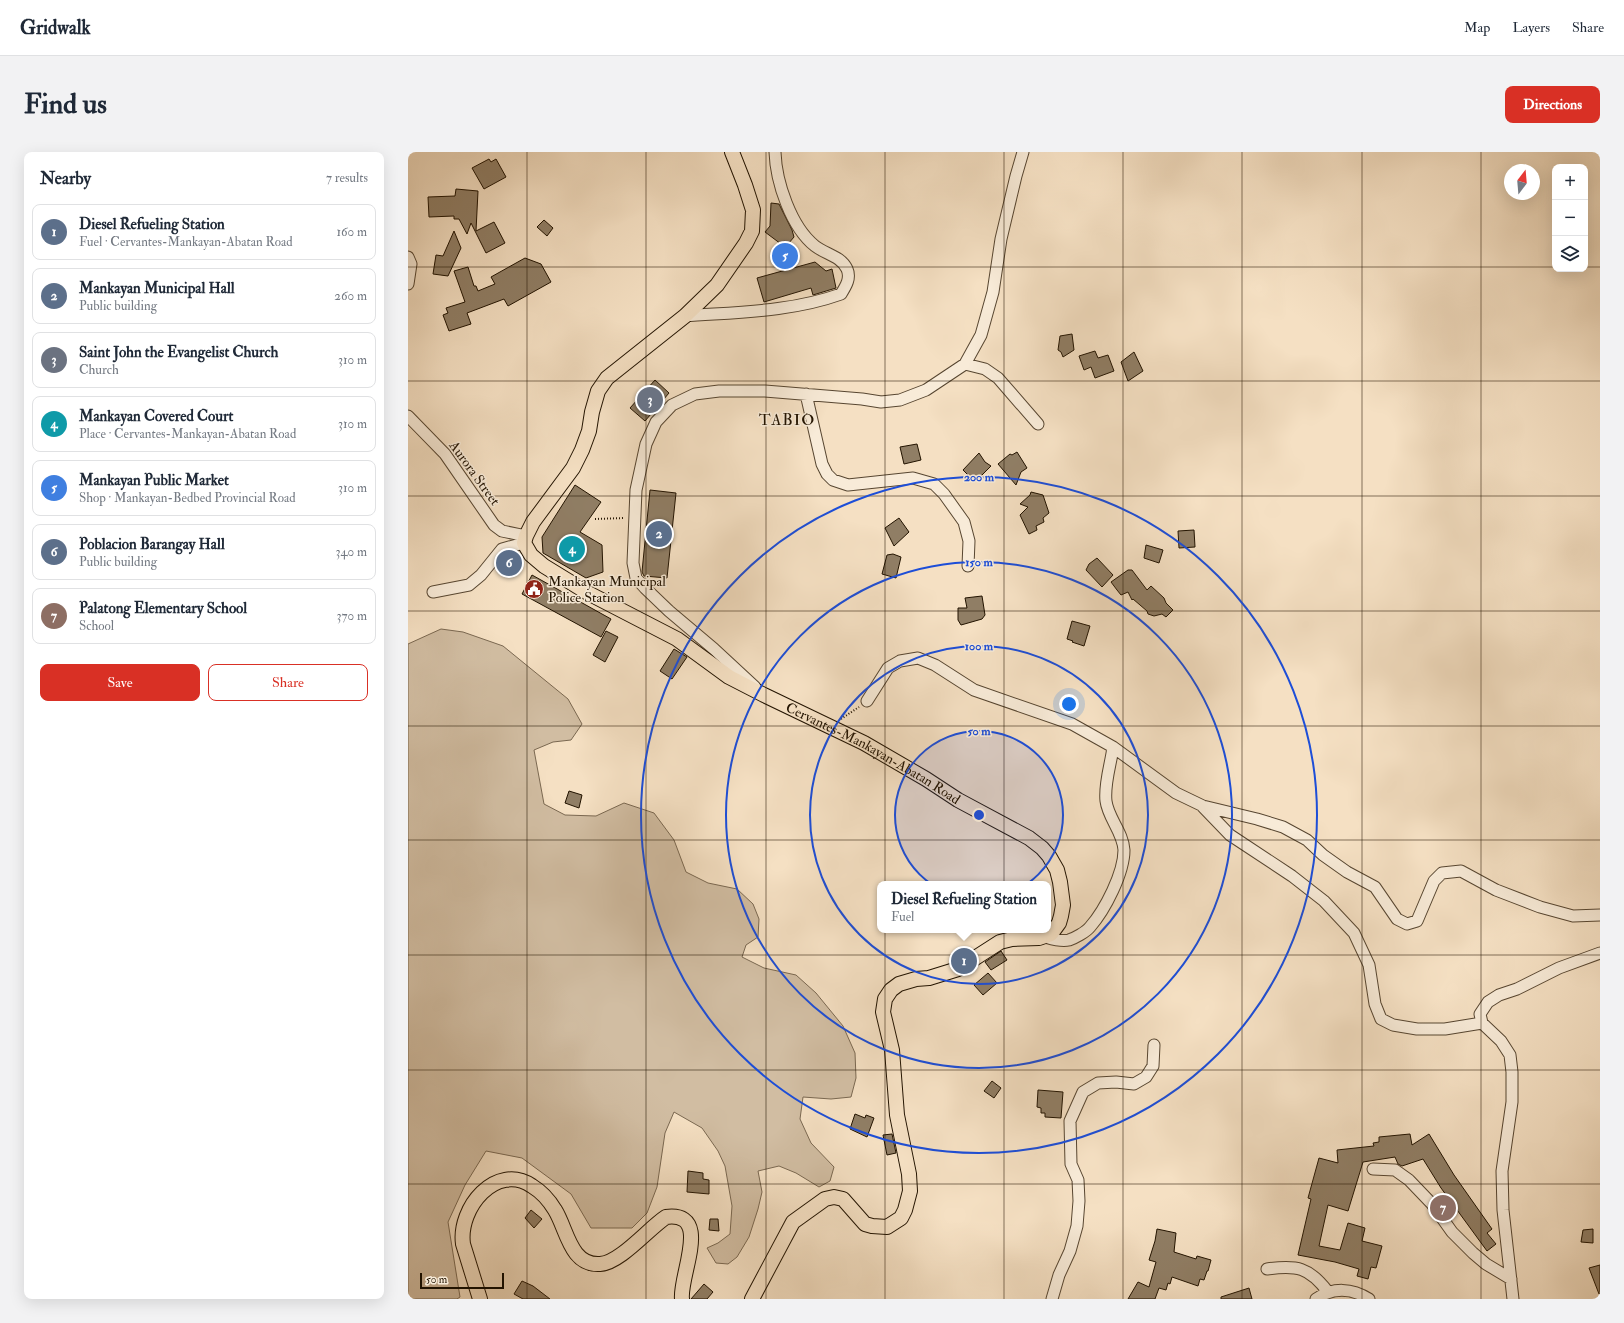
<!DOCTYPE html>
<html lang="en">
<head>
<meta charset="utf-8">
<style>
  body { margin:0; font-family:"IM FELL Double Pica",serif; background:#f2f2f3; color:#1f2937 }
  .controls { position:absolute; right:12px; top:12px; display:grid; overflow:hidden; border-radius:8px; box-shadow:0 4px 16px #0002 }
  .controls button { width:36px; height:36px; display:grid; place-items:center; padding:0; border:0; border-bottom:1px solid #e0e1e3; background:#fff; color:#1f2937; font:20px sans-serif }
  .compass { position:absolute; left:1096px; top:12px; width:36px; height:36px; border-radius:50%; background:#fff; box-shadow:0 4px 16px #0002; rotate:16deg }
  .scale { position:absolute; left:12px; bottom:10px; width:84px; box-sizing:border-box; padding-left:4px; border:2px solid #221300; border-top:0; font-size:11px; line-height:14px; white-space:nowrap; color:#221300; -webkit-text-stroke:3px #f8ebd8; paint-order:stroke }
  .you { position:absolute; left:661px; top:552px; width:14px; height:14px; margin:-10px; border:3px solid #fff; border-radius:50%; background:#1a73e8; box-shadow:0 0 0 6px #1a73e833 }
  .badge { display:grid; place-items:center; width:26px; height:26px; border-radius:50%; background:#d93025; color:#fff; font-size:13px; font-weight:700 }
  .pin { position:absolute; translate:-50% -50%; border:2px solid #fff; box-shadow:0 1px 4px #0006 }
  .popup { position:absolute; left:469px; top:729px; width:174px; height:52px; box-sizing:border-box; display:grid; place-content:center; border-radius:8px; background:#fff; filter:drop-shadow(0 1px 3px #0005); font-size:13px; white-space:nowrap; color:#747a83 }
  .popup b { font-size:15px; color:#1f2937 }
  .popup::after { content:''; position:absolute; left:50%; top:100%; margin-left:-8px; border:8px solid transparent; border-top-color:#fff }
  .list { margin:0; padding:0; list-style:none }
  h2 { display:flex; justify-content:space-between; align-items:center; height:52px; margin:0; padding:0 16px; font-size:17px }
  h2 small { font-size:13px; font-weight:400; color:#747a83 }
  .list li { display:grid; grid-template-columns:26px 1fr auto; gap:12px; align-items:center; box-sizing:border-box; height:56px; margin:0 8px 8px; padding:0 8px; border:1px solid #e0e1e3; border-radius:8px }
  .list b { display:block; font-size:15px; white-space:nowrap }
  .list p { margin:0; font-size:13px; white-space:nowrap; color:#747a83 }
  .list em { font-size:13px; font-style:normal; color:#747a83 }
  .actions { display:flex; gap:8px; padding:12px 16px }
  .actions a { flex:1; padding:9px 0; border:1px solid #d93025; border-radius:8px; text-align:center; font-size:14px; color:#d93025 }
  .actions .main { background:#d93025; color:#fff }
  .icon { flex:none; width:22px; height:22px; fill:none; stroke:currentColor; stroke-width:2; stroke-linecap:round; stroke-linejoin:round }
  .map { position:relative; flex:none; width:1192px; height:1147px; overflow:hidden; border-radius:8px }
  header { display:flex; align-items:center; gap:24px; box-sizing:border-box; height:56px; padding:0 20px; background:#fff; border-bottom:1px solid #e0e1e3 }
  header strong { font-size:19px }
  nav { display:flex; gap:22px; margin-inline-start:auto; font-size:14px }
  .intro { display:flex; align-items:center; justify-content:space-between; box-sizing:border-box; height:96px; padding:0 24px }
  h1 { margin:0; font-size:28px }
  .button { padding:10px 18px; border-radius:8px; background:#d93025; color:#fff; font-size:14px; font-weight:700 }
  main { display:flex; gap:24px; padding:0 24px }
  aside { flex:1; background:#fff; border-radius:8px; box-shadow:0 4px 16px #0002 }
  .map>svg:first-child { display:block }
  .green { fill:#d1bda2; stroke:#7a6851 }
  .building { fill:#907e65; stroke:#221300 }
  .lines { fill:none; stroke-linecap:round; stroke-linejoin:round }
  .minor-casing { stroke:#574631; stroke-width:13 }
  .major-casing { stroke:#221300; stroke-width:16 }
  .path { stroke:#221300; stroke-width:2; stroke-dasharray:1 2; stroke-linecap:butt }
  .minor { stroke:#f8ebd8; stroke-width:11 }
  .major { stroke:#f5e0c3; stroke-width:14 }
  .grid { fill:none; stroke:#221300; stroke-width:1; stroke-opacity:0.55 }
  .ring { fill:none; stroke:#1d4ed8; stroke-width:2 }
  .labels { text-anchor:middle; stroke-width:3; stroke-linejoin:round; paint-order:stroke }
  .street-label { font-size:14px; fill:#221300; stroke:#f8ebd8 }
  .poi-label { font-size:14px; fill:#221300; stroke:#f8ebd8; text-anchor:start }
  .quarter-label { font-size:16px; letter-spacing:1px; fill:#221300; stroke:#f8ebd8 }
  .centre { fill:#1d4ed8; stroke:#f8ebd8; stroke-width:2 }
  .ring-label { font-size:12px; text-anchor:middle; font-weight:bold; fill:#1d4ed8; stroke:#f8ebd8; stroke-width:3; stroke-linejoin:round; paint-order:stroke }
</style>
</head>
<body>
<header>
<strong>Gridwalk</strong>
<nav><a>Map</a><a>Layers</a><a>Share</a></nav>
</header>
<div class="intro"><h1>Find us</h1><a class="button">Directions</a></div>
<main>
<aside>
<h2>Nearby<small>7 results</small></h2>
<ul class="list">
<li><span class="badge" style="background:#5c6f8a">1</span><div><b>Diesel Refueling Station</b><p>Fuel · Cervantes-Mankayan-Abatan Road</p></div><em>160 m</em></li>
<li><span class="badge" style="background:#5c6f8a">2</span><div><b>Mankayan Municipal Hall</b><p>Public building</p></div><em>260 m</em></li>
<li><span class="badge" style="background:#6b7280">3</span><div><b>Saint John the Evangelist Church</b><p>Church</p></div><em>310 m</em></li>
<li><span class="badge" style="background:#0f9aa8">4</span><div><b>Mankayan Covered Court</b><p>Place · Cervantes-Mankayan-Abatan Road</p></div><em>310 m</em></li>
<li><span class="badge" style="background:#3f7fe0">5</span><div><b>Mankayan Public Market</b><p>Shop · Mankayan-Bedbed Provincial Road</p></div><em>310 m</em></li>
<li><span class="badge" style="background:#5c6f8a">6</span><div><b>Poblacion Barangay Hall</b><p>Public building</p></div><em>340 m</em></li>
<li><span class="badge" style="background:#8d6e63">7</span><div><b>Palatong Elementary School</b><p>School</p></div><em>370 m</em></li>
</ul>
<div class="actions"><a class="main">Save</a><a>Share</a></div>
</aside>
<div class="map">
<svg width="1192" height="1147" viewBox="0 0 1192 1147">
  <rect width="100%" height="100%" fill="#f5e0c3"/>
  <filter id="stains"><feTurbulence type="fractalNoise" baseFrequency=".005" numOctaves="4"/><feColorMatrix values="0 0 0 0 .2 0 0 0 0 .09 0 0 0 0 .02 0 0 0 .5 -.17"/></filter>
  <radialGradient id="worn" r=".72"><stop offset=".6" stop-color="#630" stop-opacity="0"/><stop offset="1" stop-color="#630" stop-opacity=".3"/></radialGradient>
  <path class="green" d="M33 477 55 480 95 494 160 547 174 572 163 588 145 590 126 598 136 652 157 663 188 664 216 651 246 661 266 688 278 720 300 731 329 737 345 752 351 767 350 785 338 793 334 805 356 816 388 823 408 841 435 874 447 901 448 926 443 945 423 947 395 945 392 967 403 991 426 1015 422 1029 411 1035 388 1021 371 1014 350 1019 354 1040 350 1057 341 1085 329 1105 320 1112 308 1111 299 1096 310 1091 322 1082 324 1054 317 1014 310 999 294 976 266 960 257 981 249 1035 239 1061 224 1076H183L163 1042 114 1006 78 999 57 1033 40 1070 52 1145 49 1147H0V492Z"/>
  <path class="building" d="M81 7 83 10 88 7 98 25 76 37 64 16Z
    M48 37 70 39 68 79 86 70 97 91 78 101 63 71 59 82 51 67H46V64L21 65 20 45 47 44Z
    M363 51 371 52 384 78 386 85 380 92 376 89 373 92 357 80 362 74Z
    M136 68 145 76 139 84 129 75Z
    M46 79 53 96 40 124 25 122 28 103 35 104Z
    M117 106 133 112 143 130 100 154 96 147 59 161 63 172 41 179 35 163 40 161 38 156 57 150 46 119 60 115 66 134H68L70 139 87 132 83 125Z
    M407 110 418 119 424 117 428 136 405 143 403 136 356 150 349 126Z
    M664 182 666 198 655 205 653 200 650 198 652 184Z
    M687 199 690 206 700 203 706 219 687 226 683 215 676 218 671 204Z
    M726 200 735 219 720 229 713 210Z
    M247 228 261 241 237 269 222 256Z
    M509 292 513 308 496 312 492 295Z
    M609 300 619 316 613 320 608 333 590 312 602 302 604 303Z
    M571 301 577 310 583 314 567 330 555 318Z
    M167 333 193 350 172 380 194 393 195 420 178 426 135 401 134 385Z
    M242 338 268 341 259 426 236 424 234 420Z
    M623 340 635 343 641 361 635 366 636 370 628 374 629 378 621 382 612 363 620 355 612 352 622 343Z
    M491 366 501 380 486 394 477 376Z
    M786 378 787 395 771 396 770 379Z
    M738 393 755 398 751 411 736 406Z
    M485 402 493 405 488 426 474 422 479 403Z
    M99 403 108 406 102 420 94 416Z
    M689 406 705 423 694 435 678 418 681 412Z
    M720 418H724L739 438 743 434 756 446 758 451 765 458 758 465 754 462 746 464 740 462 739 459 725 447 724 448 720 440 713 443 709 438 703 430Z
    M124 423 203 467 193 485 114 442Z
    M574 444 577 463 574 467 553 473 550 468V456H559L557 446Z
    M664 469 682 474 676 494 664 490 665 489 659 487Z
    M198 479 210 485 197 510 185 503Z
    M266 497 279 505 264 527 252 519Z
    M161 639 174 643 171 656 157 651Z
    M593 799 599 808 583 818 577 810Z
    M580 821 589 831 575 843 566 833Z
    M584 929 593 936 586 946 576 939Z
    M630 938 655 940 653 966 637 965V961H633V956L629 955Z
    M447 962 457 966 458 963 466 966 459 985 442 977Z
    M484 982 488 1001 479 1003 475 983Z
    M1002 982 1004 993 1021 982 1046 1023 1084 1077 1079 1081 1088 1092 1079 1099 1033 1036 1015 1007 994 1014 990 1012 987 1005 955 1010 940 1059 920 1053 911 1094 932 1098 940 1071 957 1076 954 1089 974 1094 968 1116 963 1115 960 1127 949 1124 951 1117 927 1110 890 1103 903 1047 900 1046 911 1006 930 1011 929 998 966 994 965 991 971 990V985Z
    M280 1019 295 1021V1027L301 1028V1042L279 1040Z
    M123 1058 134 1067 126 1076 117 1066Z
    M302 1067H310L311 1079 301 1078Z
    M749 1077 768 1081 766 1100 788 1107 789 1104 803 1108 800 1119H799L796 1128 792 1127 790 1134 764 1125 762 1132 760 1131 758 1138 751 1136 747 1147H720L730 1130 741 1135 748 1110 741 1108 747 1089Z
    M1185 1077V1091L1173 1090 1175 1078Z
    M1192 1113V1142H1191L1181 1116Z
    M114 1129 125 1134 142 1147H115L106 1142Z
    M296 1132 305 1140 299 1147H283Z
    M841 1136 844 1147H813V1145Z"/>
  <g class="lines">
    <defs>
      <path id="minor" d="M0 105 3 112 0 132
        M277 164C329 160 383 160 433 142 438 134 443 126 439 117 433 104 417 102 407 94 383 75 368 30 367 0
        M557 212 573 183 585 140 593 87 608 24 615 0
        M398 242 414 312 419 322 425 328 440 333 505 326 526 332 536 342 556 370 561 389 560 414
        M0 264 37 302 86 373 94 379 118 384
        M25 440 61 433 73 423 94 397 116 391
        M347 535 306 497 261 459 237 436 228 426 225 411 228 338 238 292 248 270 264 253 287 242 311 239H357L454 247 473 250 492 248 518 238 557 212 577 217 590 226 630 272
        M459 549 480 516 492 509 510 506 527 513 566 538 664 572 705 595C703 612 696 631 698 649 700 666 715 680 716 698 716 721 697 758 682 775 678 780 667 786 661 788 653 790 644 787 637 785
        M705 595 768 641 795 654 849 667 875 675 899 688 915 703 939 720 967 735 989 767 999 772 1009 769 1026 729 1034 721 1053 719 1088 738 1132 755 1165 764 1192 763
        M795 655 822 683 884 724 916 749 946 781 961 813 967 852 973 867 985 873 1009 877H1037L1074 871
        M965 1017 987 1018 1001 1028 1024 1052 1044 1080 1065 1101 1078 1112 1103 1127
        M859 1117C889 1113 901 1115 920 1140
        M644 1147 651 1123 662 1099 669 1074 671 1049 670 1028 663 1012 662 969 675 940 690 931 708 930 726 932 738 925 745 914 746 893
        M908 1147C925 1135 944 1136 961 1147
        M1105 1147 1095 1058 1094 1019 1104 950V920L1102 903 1093 889 1074 871 1072 862 1080 850 1091 843 1109 837 1151 816 1192 801"/>
      <g id="major">
        <path id="s1" d="M324 0 337 33 345 58 344 79 338 91 309 133 277 164 199 226 190 239 184 260 181 279 174 298 165 316 125 370 118 384 116 391 123 403 136 414 180 441 269 487 321 525 356 543 456 591 518 627 550 648 621 686 634 696 641 704 649 718 652 730 655 753 653 764 651 771 643 782 631 786 604 787 592 790 550 817 521 826 508 827 491 832 483 838 477 847 475 860 484 898 489 963 501 1022 502 1039 497 1058 493 1066 479 1075 464 1074 457 1072 435 1047 426 1045 417 1047 385 1070 344 1147"/>
        <path d="M72 1147 55 1092C50 1056 88 1010 124 1034 134 1040 141 1048 147 1058 159 1077 162 1114 192 1112 212 1111 241 1076 258 1065 305 1059 271 1124 274 1147"/>
      </g>
    </defs>
    <use href="#minor" class="minor-casing"/>
    <use href="#major" class="major-casing"/>
    <path class="path" d="M187 367 216 366
      M433 567 451 555"/>
    <use href="#minor" class="minor"/>
    <use href="#major" class="major"/>
  </g>
  <path class="grid" d="M119 0V1147M238 0V1147M358 0V1147M477 0V1147M596 0V1147M715 0V1147M834 0V1147M954 0V1147M1073 0V1147M0 115H1147M1177 115H1192M0 229H1192M0 344H1192M0 459H1192M0 574H1192M0 688H1192M0 803H1192M0 918H1192M0 1032H1192"/>
  <circle cx="571" cy="663" r="84" fill="#1d4ed8" fill-opacity=".12"/>
  <g class="ring">
    <circle cx="571" cy="663" r="84"/>
    <circle cx="571" cy="663" r="169"/>
    <circle cx="571" cy="663" r="253"/>
    <circle cx="571" cy="663" r="338"/>
  </g>
  <defs>
    <symbol id="civic-disc" viewBox="-11 -11 22 22"><circle r="9.5" fill="#8f2418" stroke="#f8ebd8"/><path d="M-.6-6.5H3V-4.5H.6V-3L4-1V1h2V6H-6V1h2V-1L-.6-3ZM-1.2 2.5V6h2.4V2.5Z" fill="#fff"/></symbol>
  </defs>
  <g fill-rule="evenodd">
    <use href="#civic-disc" x="115" y="426" width="22" height="22"/>
  </g>
  <g class="labels">
    <g class="street-label">
      <text transform="translate(67 321) rotate(54)" y="5">Aurora Street</text>
      <text dy="5" stroke="none"><textPath href="#s1" startOffset="889">Cervantes-Mankayan-Abatan Road</textPath></text>
    </g>
    <g class="poi-label">
      <text x="140" y="434">Mankayan Municipal<tspan x="140" dy="16">Police Station</tspan></text>
    </g>
    <g class="quarter-label">
      <text x="379" y="273">TABIO</text>
    </g>
  </g>
  <circle cx="571" cy="663" r="6" class="centre"/>
  <g class="ring-label">
    <text x="571" y="329">200 m</text>
    <text x="571" y="414">150 m</text>
    <text x="571" y="498">100 m</text>
    <text x="571" y="583">50 m</text>
  </g>
  <rect width="100%" height="100%" filter="url(#stains)"/>
  <rect width="100%" height="100%" fill="url(#worn)"/>
</svg>
<div class="controls">
<button>+</button>
<button>−</button>
<button><svg class="icon" aria-label="layers" viewBox="0 0 24 24"><path d="M12 4l9 5-9 5-9-5zM3 14l9 5 9-5"/></svg></button>
</div>
<svg class="compass" viewBox="-18 -18 36 36"><path d="M0-13l5 13h-10z" fill="#e53935"/><path d="M0 13l5-13h-10z" fill="#747a83"/></svg>
<div class="scale">50 m</div>
<div class="you"></div>
<div class="pin badge" style="left:556px;top:809px;background:#5c6f8a">1</div>
<div class="popup"><b>Diesel Refueling Station</b>Fuel</div>
<div class="pin badge" style="left:251px;top:382px;background:#5c6f8a">2</div>
<div class="pin badge" style="left:242px;top:248px;background:#6b7280">3</div>
<div class="pin badge" style="left:164px;top:397px;background:#0f9aa8">4</div>
<div class="pin badge" style="left:377px;top:104px;background:#3f7fe0">5</div>
<div class="pin badge" style="left:101px;top:411px;background:#5c6f8a">6</div>
<div class="pin badge" style="left:1035px;top:1056px;background:#8d6e63">7</div>
</div>
</main>
</body>
</html>
